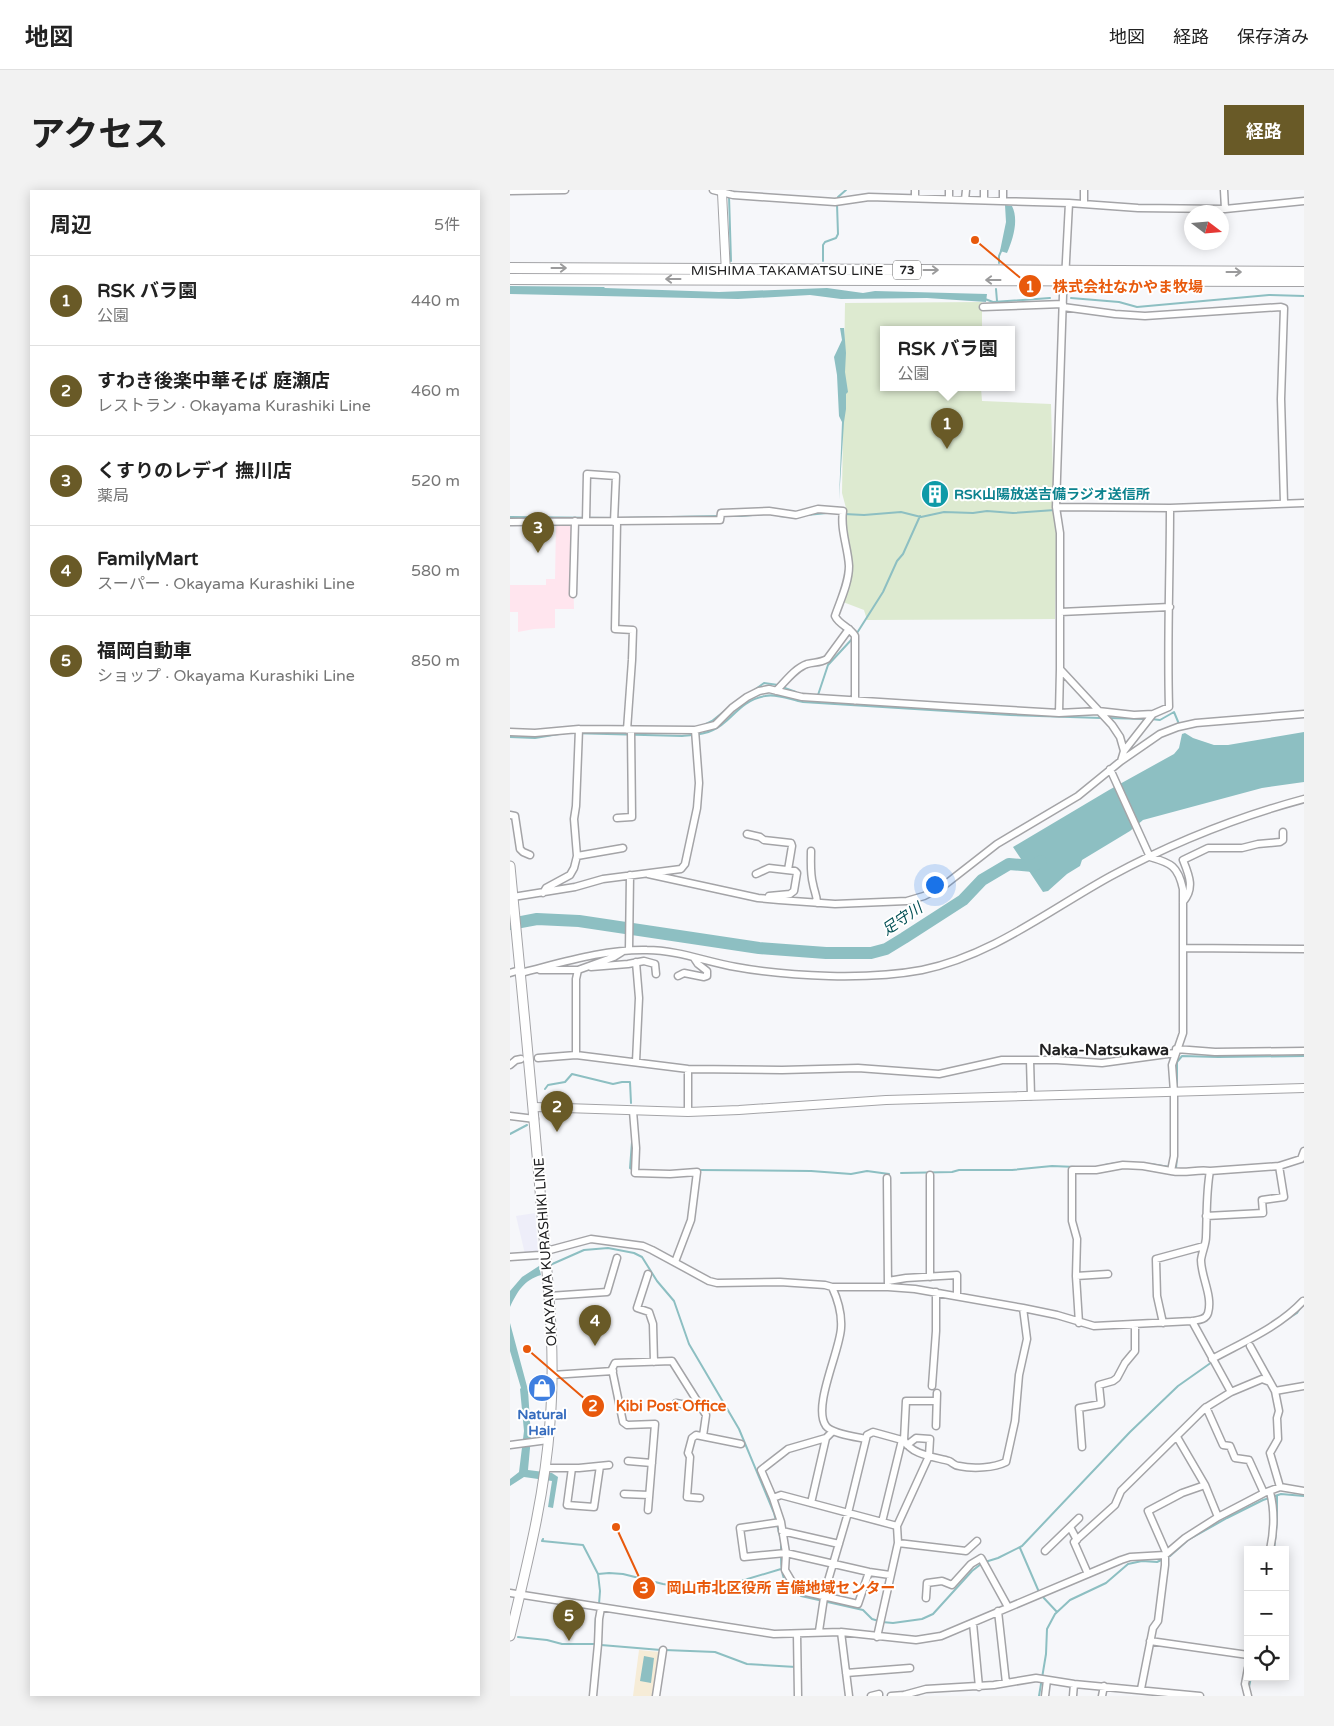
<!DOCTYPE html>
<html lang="ja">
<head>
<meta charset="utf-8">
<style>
  body { margin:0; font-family:"Varela Round","Noto Sans JP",sans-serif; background:#f2f2f2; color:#222 }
  .controls { position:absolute; right:15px; bottom:15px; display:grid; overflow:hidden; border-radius:0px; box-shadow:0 2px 12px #0003 }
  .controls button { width:45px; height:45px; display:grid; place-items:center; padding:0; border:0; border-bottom:1px solid #e0e0e0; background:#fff; color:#222; font:25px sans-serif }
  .compass { position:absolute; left:674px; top:15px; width:45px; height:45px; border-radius:50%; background:#fff; box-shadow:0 2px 12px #0003; rotate:106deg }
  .you { position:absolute; left:424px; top:694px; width:18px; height:18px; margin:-12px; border:4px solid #fff; border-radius:50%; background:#1a73e8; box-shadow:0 0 0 8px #1a73e833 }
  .badge { display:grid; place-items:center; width:32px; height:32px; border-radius:50%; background:#695a27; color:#fff; font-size:16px; font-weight:700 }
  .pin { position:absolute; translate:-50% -41px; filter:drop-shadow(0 1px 2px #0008) }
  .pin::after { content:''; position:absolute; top:26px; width:18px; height:15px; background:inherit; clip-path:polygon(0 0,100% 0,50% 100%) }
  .popup { position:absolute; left:370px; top:136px; width:135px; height:65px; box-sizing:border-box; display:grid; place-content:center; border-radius:0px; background:#fff; filter:drop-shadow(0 1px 4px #0005); font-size:16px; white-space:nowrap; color:#767676 }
  .popup b { font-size:19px; color:#222 }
  .popup::after { content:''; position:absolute; left:50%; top:100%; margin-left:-10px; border:10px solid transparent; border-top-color:#fff }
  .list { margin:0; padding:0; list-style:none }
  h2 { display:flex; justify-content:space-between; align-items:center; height:65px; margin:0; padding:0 20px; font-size:21px }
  h2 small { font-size:16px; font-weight:400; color:#767676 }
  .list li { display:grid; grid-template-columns:32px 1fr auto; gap:15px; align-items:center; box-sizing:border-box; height:90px; padding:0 20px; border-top:1px solid #e0e0e0 }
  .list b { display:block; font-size:19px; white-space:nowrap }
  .list p { margin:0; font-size:16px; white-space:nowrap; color:#767676 }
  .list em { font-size:16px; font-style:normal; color:#767676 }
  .icon { flex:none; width:28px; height:28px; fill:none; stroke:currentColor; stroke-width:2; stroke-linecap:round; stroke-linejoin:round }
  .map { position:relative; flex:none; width:794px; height:1506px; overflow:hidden; border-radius:0px }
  header { display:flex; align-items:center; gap:30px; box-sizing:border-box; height:70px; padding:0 25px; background:#fff; border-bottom:1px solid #e0e0e0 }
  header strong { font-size:24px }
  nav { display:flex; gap:28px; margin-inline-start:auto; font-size:18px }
  .intro { display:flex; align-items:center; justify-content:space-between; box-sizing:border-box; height:120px; padding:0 30px }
  h1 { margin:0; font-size:35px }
  .button { padding:12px 22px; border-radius:0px; background:#695a27; color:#fff; font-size:18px; font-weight:700 }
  main { display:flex; gap:30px; padding:0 30px }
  aside { flex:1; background:#fff; border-radius:0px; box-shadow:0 2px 12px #0003 }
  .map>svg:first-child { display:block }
  .built { fill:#eeeef9 }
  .industrial { fill:#ffe5ee }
  .education { fill:#f6ecd7 }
  .green { fill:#ddead0 }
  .water { fill:#8dbfc2 }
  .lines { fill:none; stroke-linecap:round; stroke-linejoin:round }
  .stream { stroke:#8dbfc2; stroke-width:2 }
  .river { stroke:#8dbfc2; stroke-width:12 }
  .minor-casing { stroke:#a4a4a7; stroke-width:9 }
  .tertiary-casing { stroke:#a4a4a7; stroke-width:10 }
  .secondary-casing { stroke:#a4a4a7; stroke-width:11 }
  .primary-casing { stroke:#a4a4a7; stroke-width:12 }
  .minor { stroke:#fff; stroke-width:6 }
  .tertiary { stroke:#fff; stroke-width:8 }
  .secondary { stroke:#fff; stroke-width:9 }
  .primary { stroke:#fff; stroke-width:10 }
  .oneway { stroke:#9b9b9c }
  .labels { text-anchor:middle; stroke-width:4; stroke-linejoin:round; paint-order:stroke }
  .shield { fill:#fff; stroke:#646464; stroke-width:1 }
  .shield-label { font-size:12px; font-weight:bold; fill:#212122 }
  .street-label { font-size:14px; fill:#212122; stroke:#fff }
  .culture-label { font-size:14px; font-weight:bold; fill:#0d838f; stroke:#fff; text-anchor:start }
  .shop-label { font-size:14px; font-weight:bold; fill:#366cbe; stroke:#fff }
  .water-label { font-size:15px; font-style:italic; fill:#035055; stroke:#fff }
  .quarter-label { font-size:16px; font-weight:bold; fill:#212122; stroke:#fff }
  .leader { fill:none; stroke:#e8590c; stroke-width:2 }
  .callout-dot { fill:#e8590c; stroke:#fff; stroke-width:2 }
  .mark-label { font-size:15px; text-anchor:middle; font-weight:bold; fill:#fff }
  .callout-label { font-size:15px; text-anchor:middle; font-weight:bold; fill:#e8590c; stroke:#fff; stroke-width:4; stroke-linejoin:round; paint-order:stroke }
</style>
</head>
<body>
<header>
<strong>地図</strong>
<nav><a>地図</a><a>経路</a><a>保存済み</a></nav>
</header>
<div class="intro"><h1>アクセス</h1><a class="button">経路</a></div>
<main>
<aside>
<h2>周辺<small>5件</small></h2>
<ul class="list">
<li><span class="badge">1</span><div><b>RSK バラ園</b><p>公園</p></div><em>440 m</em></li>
<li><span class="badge">2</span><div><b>すわき後楽中華そば 庭瀬店</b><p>レストラン · Okayama Kurashiki Line</p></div><em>460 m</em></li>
<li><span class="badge">3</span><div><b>くすりのレデイ 撫川店</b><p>薬局</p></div><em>520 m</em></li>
<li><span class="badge">4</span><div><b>FamilyMart</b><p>スーパー · Okayama Kurashiki Line</p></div><em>580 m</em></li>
<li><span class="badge">5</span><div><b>福岡自動車</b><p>ショップ · Okayama Kurashiki Line</p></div><em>850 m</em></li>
</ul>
</aside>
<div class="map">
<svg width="794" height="1506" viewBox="0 0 794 1506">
  <rect width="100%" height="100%" fill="#f6f7fa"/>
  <path class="built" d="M25 1023 28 1063 15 1064 6 1026Z"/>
  <path class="industrial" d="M46 333 59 334 62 336 64 419H45V438L24 439 8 442V422H0V395H36V389H45Z"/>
  <path class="education" d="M129 1460 150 1462 145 1506H123Z"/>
  <path class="green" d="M472 112V140H373V198H471L472 211 541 214 544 320 547 345 545 429 357 430 354 420 333 412 343 378 335 335 336 318 332 303 335 113Z"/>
  <path class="water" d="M495 15 502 16C509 30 503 49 497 63L490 61 496 32Z
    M0 96 94 97 95 98 209 102 317 98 353 103 365 101 477 104 476 112 417 108 331 109 300 105 228 109 0 104Z
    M330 138H334L336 163 335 182 338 202 336 204V219L334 232 329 310 332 232 329 226 327 185 324 167 332 150Z
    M794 542V592L752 598 633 630 620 641 572 670 570 676 557 684 538 701 533 702 503 657 599 600 664 564 669 558 672 544 675 543 683 548 704 555H718Z
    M29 1076 31 1085C14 1090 7 1102 0 1117V1101L12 1087Z
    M0 1133 18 1200 21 1247 18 1280 42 1283 48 1287 43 1318 38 1317 42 1291 14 1287 0 1296V1289L9 1282 14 1241 10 1199 11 1198 0 1161Z
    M134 1466 144 1468 141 1493 130 1491Z"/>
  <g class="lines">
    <path class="stream" d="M219 6 221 71
      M328 10V7L336 0
      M313 71V55L315 52 326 48 328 44 327 14
      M489 73V66L492 59
      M486 99 487 111
      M561 108 609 112 627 117 759 105 794 106
      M475 109 483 112 540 108
      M635 321H657
      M334 324 354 325 391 322 411 327 434 322 463 323 477 321 503 323 545 320
      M297 325 317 323
      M215 326H231L255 324
      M269 326 282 327
      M0 327 103 328
      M110 328 210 326
      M347 443 373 402 387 371 393 364 410 326
      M272 497 286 502
      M243 501 254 493 268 495
      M306 505H308L318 475 343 448
      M598 528 636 529
      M641 529 650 530 664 522 669 534
      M194 535 202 531 217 519
      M60 543 172 546C182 545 193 545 203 540 222 532 228 511 255 506 267 503 281 510 293 512L500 525 591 528
      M0 547 25 548 55 543
      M667 894V872L672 866 708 867 794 866
      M35 899 38 895 55 892 62 884 103 894 112 892H120L121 913
      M0 944 17 935
      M667 960V950
      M640 974 660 977
      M595 975 607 973
      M664 978 666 979 667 965
      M122 979 120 978 122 952
      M189 980 301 981 341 984 357 981 379 984
      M391 983 442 982 449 980H502L542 976 566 977
      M40 1075 74 1060 98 1058 124 1063 132 1067 147 1091 164 1111 179 1154 229 1239 264 1323 271 1350V1361
      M776 1130 787 1123 791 1117
      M33 1349 32 1351 73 1355 88 1384 99 1383 113 1384 153 1394 166 1396 187 1402 204 1399 271 1379
      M510 1358 529 1402
      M764 1360 767 1331V1306
      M271 1366C271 1385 273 1396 291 1406L353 1420 362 1429 372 1432 383 1433 412 1429 423 1424 462 1381 471 1374
      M475 1372 488 1368 512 1356 620 1242 668 1196 702 1172
      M88 1384 90 1401 89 1414
      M532 1406 547 1422
      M85 1446 86 1426
      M8 1447 37 1450 52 1454H86
      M91 1455 151 1460
      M155 1460 205 1462 237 1474 286 1477
      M739 1497 741 1487
      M529 1506 536 1464 537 1439 545 1424 560 1410 596 1393 618 1374 632 1371 647 1372 660 1366 678 1350 717 1328 753 1310 771 1304 794 1306"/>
    <path class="river" d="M0 734 27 729 69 731 249 758 316 763H361L376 759 394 748 453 710 472 690 499 674 523 676 531 671"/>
    <defs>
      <path id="minor" d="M203 0 223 5 325 12 359 7 559 13 628 18 715 19 794 11
        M493 0V11
        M574 0V14
        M714 0 715 19
        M0 1 55 0
        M405 8V0
        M439 9V0
        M455 10 456 0
        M474 10V0
        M559 13 555 90 553 105 546 317 550 343V479L602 535 610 547 614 561 611 571
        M473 117 553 114
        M553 117 605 124 635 126 771 117 774 118 771 209 774 313
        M546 317 660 318C660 385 657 450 659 517L643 524 614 561
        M660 318 794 313
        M76 331 77 284 106 286 104 332
        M0 332 210 330 211 323 259 321 286 325 308 319 333 321C330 340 338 357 339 376 339 393 330 411 325 426 329 435 340 437 345 446V511
        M107 332 105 439 123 440 122 470 117 540
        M63 404 65 331
        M550 422 660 417
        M266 501C275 492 285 478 297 474 304 472 310 473 317 469L339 439
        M549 523 550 479
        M0 542 25 543 69 539 185 540 205 535 222 518 237 507 249 501 259 499 292 507 448 517 549 523 588 521 624 525 643 524
        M600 579 640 667C661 673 668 676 673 699V843L662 875 664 902V966L661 981C675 984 687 979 700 981L769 976 791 969 794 961
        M0 625 5 626 10 659 13 662 20 665
        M107 628 122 627 121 540
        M237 644 250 647 254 650 281 653 282 656 278 680
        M301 661C301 672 300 683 303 694 304 701 307 705 307 713
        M67 666 113 658
        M138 684 248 708 269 710 325 714 397 711 414 706 432 697 487 654 568 606 611 571 650 544 668 537 686 533 794 524
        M246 684 259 678 285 681 287 683 284 701 280 704 259 706
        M33 703 36 698 60 685 64 678 67 666 64 629 66 616 69 539
        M3 707 65 697 93 689 171 679 175 674 187 618 189 593 185 540
        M673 712C685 698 679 685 673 670L698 658H732L748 654 770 652 773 650V642
        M673 758 794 759
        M119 760 120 685
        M81 777 118 774 134 771 145 774 146 784
        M30 780H68L104 767 112 762
        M0 783 10 780
        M10 783C51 773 94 759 137 760 167 760 197 772 226 777 280 787 359 790 412 780 483 765 539 720 601 686 662 653 727 627 794 609
        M168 786 174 783 194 787 197 786V781L188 774 184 768
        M666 859 705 862 794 861
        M66 865V789L68 780
        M28 868 66 865 178 879 272 880 348 878 429 884 492 870H547L592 873 665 863
        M520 870 521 906
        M126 872 129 808 126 772
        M0 875 6 870 11 869
        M123 921 126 958 125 983 160 984 187 982 181 1030 165 1072
        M178 922V879
        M0 926 25 929
        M420 985V1087
        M377 988 378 1097
        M696 1026 753 1023 752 1010 774 1007 769 976
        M0 1067 30 1065 40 1060 81 1049 133 1056 142 1060 199 1091 207 1093 270 1092 315 1095 322 1097H378L405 1099 513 1118 547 1125 584 1136 682 1131C688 1130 696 1130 698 1123 703 1106 691 1087 691 1070 692 1062 696 1054 696 1047 697 1025 696 1003 700 981
        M138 1084 127 1118 139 1122 143 1134 144 1172
        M566 1086 598 1084
        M378 1091 396 1088 447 1085V1106
        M322 1097C328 1110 332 1124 331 1138 330 1161 302 1217 316 1236 322 1244 347 1247 356 1249
        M39 1106 97 1102 107 1068
        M682 1131 721 1202
        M569 1133 566 1086 567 1049 562 1031V980H586L613 975 633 976 661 981
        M653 1133 647 1106 646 1069 694 1056
        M740 1156 760 1192
        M702 1169C733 1152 769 1137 793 1111
        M42 1185 103 1181
        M422 1196 426 1141V1102
        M765 1201 794 1196
        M166 1213 192 1218
        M696 1217 713 1255 720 1256 725 1268 739 1270 754 1303
        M426 1236 427 1203
        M323 1241 316 1248 278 1259 251 1280 263 1308 271 1332 276 1363 275 1380 285 1397 291 1401 348 1414 359 1382
        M667 1247 695 1295 708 1327
        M392 1250H394C401 1265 425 1267 439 1271 443 1273 445 1276 449 1276 463 1279 484 1278 496 1272L505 1231 509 1185 517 1149 513 1118
        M394 1250 396 1211H426
        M0 1255 38 1250
        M572 1257 569 1218 591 1214 589 1195 603 1191 607 1188 615 1173 625 1161V1134
        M118 1271 142 1273
        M36 1278H69L99 1275
        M62 1278 57 1315 84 1317 90 1276
        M760 1302C765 1321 764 1341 760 1360
        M114 1304 139 1305
        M190 1308 177 1307 180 1267 178 1263 182 1248 186 1245 231 1254
        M263 1308 271 1305 387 1336 388 1353 367 1447
        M301 1313 316 1248
        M138 1320 145 1234 117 1235 113 1232 102 1179 105 1173 162 1171 196 1225 193 1246
        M271 1332 230 1338 234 1367 276 1363 359 1382 380 1385
        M387 1336 419 1266 420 1249 406 1248 397 1255
        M560 1337 567 1350
        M272 1341 329 1354
        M388 1353 456 1361 467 1351
        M535 1361 569 1328
        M656 1362 638 1321 672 1303 695 1295
        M578 1384 564 1352 605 1315 611 1301 695 1218 721 1202 752 1189 760 1192 765 1201 769 1221 767 1228 768 1249 760 1263 770 1297
        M0 1403 264 1444 331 1442 406 1450 431 1446 611 1370 620 1367 655 1365 675 1348 708 1327 754 1303 770 1297 794 1301
        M416 1408 417 1393 432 1391 442 1395 461 1374 471 1368 498 1417
        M488 1421 496 1493
        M463 1433 469 1497
        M309 1441 315 1401 338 1323 357 1245 363 1242 392 1250 372 1332
        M331 1442 339 1506
        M287 1444 288 1506
        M640 1451 738 1465
        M738 1478 735 1494 738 1506
        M336 1483 400 1478
        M631 1499 643 1438 648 1431 655 1375V1365
        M83 1506 88 1454 89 1429 91 1418
        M146 1506 153 1460
        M361 1506 369 1504V1506
        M381 1506 394 1505 416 1499 484 1495 526 1488 564 1494 690 1506
        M535 1506 537 1490
        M563 1506 564 1494
        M592 1506 594 1496"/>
      <path id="tertiary" d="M212 3 216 83
        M24 917 178 922 229 920 376 910 794 898"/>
      <path id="secondary" d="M0 676C11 793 23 909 32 1025 38 1094 46 1163 40 1232 35 1305 17 1375 0 1446"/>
      <path id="primary" d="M0 78 794 82
        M0 89 794 91"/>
    </defs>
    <use href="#minor" class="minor-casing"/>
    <use href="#tertiary" class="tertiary-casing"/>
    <use href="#secondary" class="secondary-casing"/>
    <use href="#primary" class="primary-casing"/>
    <use href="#minor" class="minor"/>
    <use href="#tertiary" class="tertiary"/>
    <use href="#secondary" class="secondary"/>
    <use href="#primary" class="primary"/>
  </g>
  <defs><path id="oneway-shaft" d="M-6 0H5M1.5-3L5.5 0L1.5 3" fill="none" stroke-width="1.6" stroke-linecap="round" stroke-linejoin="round" transform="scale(1.25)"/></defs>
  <g class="oneway">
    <use href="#oneway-shaft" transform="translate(49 78)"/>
    <use href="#oneway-shaft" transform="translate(421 80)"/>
    <use href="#oneway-shaft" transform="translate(724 82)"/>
    <use href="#oneway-shaft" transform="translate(163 89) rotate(-180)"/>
    <use href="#oneway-shaft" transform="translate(483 90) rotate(-180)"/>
  </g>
  <defs>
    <symbol id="building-disc" viewBox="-11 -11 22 22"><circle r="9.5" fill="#0f9aa8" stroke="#fff"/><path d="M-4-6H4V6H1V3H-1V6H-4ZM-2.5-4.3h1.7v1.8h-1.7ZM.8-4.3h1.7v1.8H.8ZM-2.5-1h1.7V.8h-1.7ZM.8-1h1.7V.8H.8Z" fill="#fff"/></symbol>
    <symbol id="shop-disc" viewBox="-11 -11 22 22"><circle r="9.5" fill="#3f7fe0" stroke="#fff"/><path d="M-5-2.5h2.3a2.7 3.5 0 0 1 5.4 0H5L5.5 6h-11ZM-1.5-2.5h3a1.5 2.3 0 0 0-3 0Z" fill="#fff"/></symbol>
  </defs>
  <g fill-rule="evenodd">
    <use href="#building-disc" x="409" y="288" width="32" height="32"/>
    <use href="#shop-disc" x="16" y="1182" width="32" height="32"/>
  </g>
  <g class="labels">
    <rect class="shield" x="383" y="70.5" width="28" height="19" rx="4"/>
    <g class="shield-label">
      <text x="397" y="84">73</text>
    </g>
    <g class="street-label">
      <text x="277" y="85">MISHIMA TAKAMATSU LINE</text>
      <text transform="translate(35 1062) rotate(-94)" y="5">OKAYAMA KURASHIKI LINE</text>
    </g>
    <g class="culture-label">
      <text x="444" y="309">RSK山陽放送吉備ラジオ送信所</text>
    </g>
    <g class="shop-label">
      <text x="32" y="1229">Natural<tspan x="32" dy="16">Hair</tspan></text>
    </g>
    <g class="water-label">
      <text transform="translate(392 729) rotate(-34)" y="5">足守川</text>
    </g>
    <g class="quarter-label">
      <text x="594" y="865">Naka-Natsukawa</text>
    </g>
  </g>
  <path class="leader" d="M465 50L520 96M17 1159L83 1216M106 1337L134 1398"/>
  <g class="callout-dot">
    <circle cx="465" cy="50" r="5"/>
    <circle cx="17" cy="1159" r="5"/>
    <circle cx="106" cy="1337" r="5"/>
    <circle cx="520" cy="96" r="12"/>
    <circle cx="83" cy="1216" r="12"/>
    <circle cx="134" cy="1398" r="12"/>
  </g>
  <g class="mark-label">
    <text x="520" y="102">1</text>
    <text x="83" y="1221">2</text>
    <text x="134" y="1403">3</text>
  </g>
  <g class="callout-label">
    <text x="618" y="102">株式会社なかやま牧場</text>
    <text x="161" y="1221">Kibi Post Office</text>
    <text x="271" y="1403">岡山市北区役所 吉備地域センター</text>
  </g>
</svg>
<div class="controls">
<button>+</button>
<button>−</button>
<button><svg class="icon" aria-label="locate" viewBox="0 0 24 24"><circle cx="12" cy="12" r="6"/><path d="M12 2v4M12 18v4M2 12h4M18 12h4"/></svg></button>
</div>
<svg class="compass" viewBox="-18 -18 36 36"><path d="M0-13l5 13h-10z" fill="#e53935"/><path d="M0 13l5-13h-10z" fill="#767676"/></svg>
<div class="you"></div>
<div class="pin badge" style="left:437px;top:259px">1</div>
<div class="popup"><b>RSK バラ園</b>公園</div>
<div class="pin badge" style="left:47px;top:942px">2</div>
<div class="pin badge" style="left:28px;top:363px">3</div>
<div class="pin badge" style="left:85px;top:1156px">4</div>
<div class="pin badge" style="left:59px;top:1451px">5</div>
</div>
</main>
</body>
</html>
